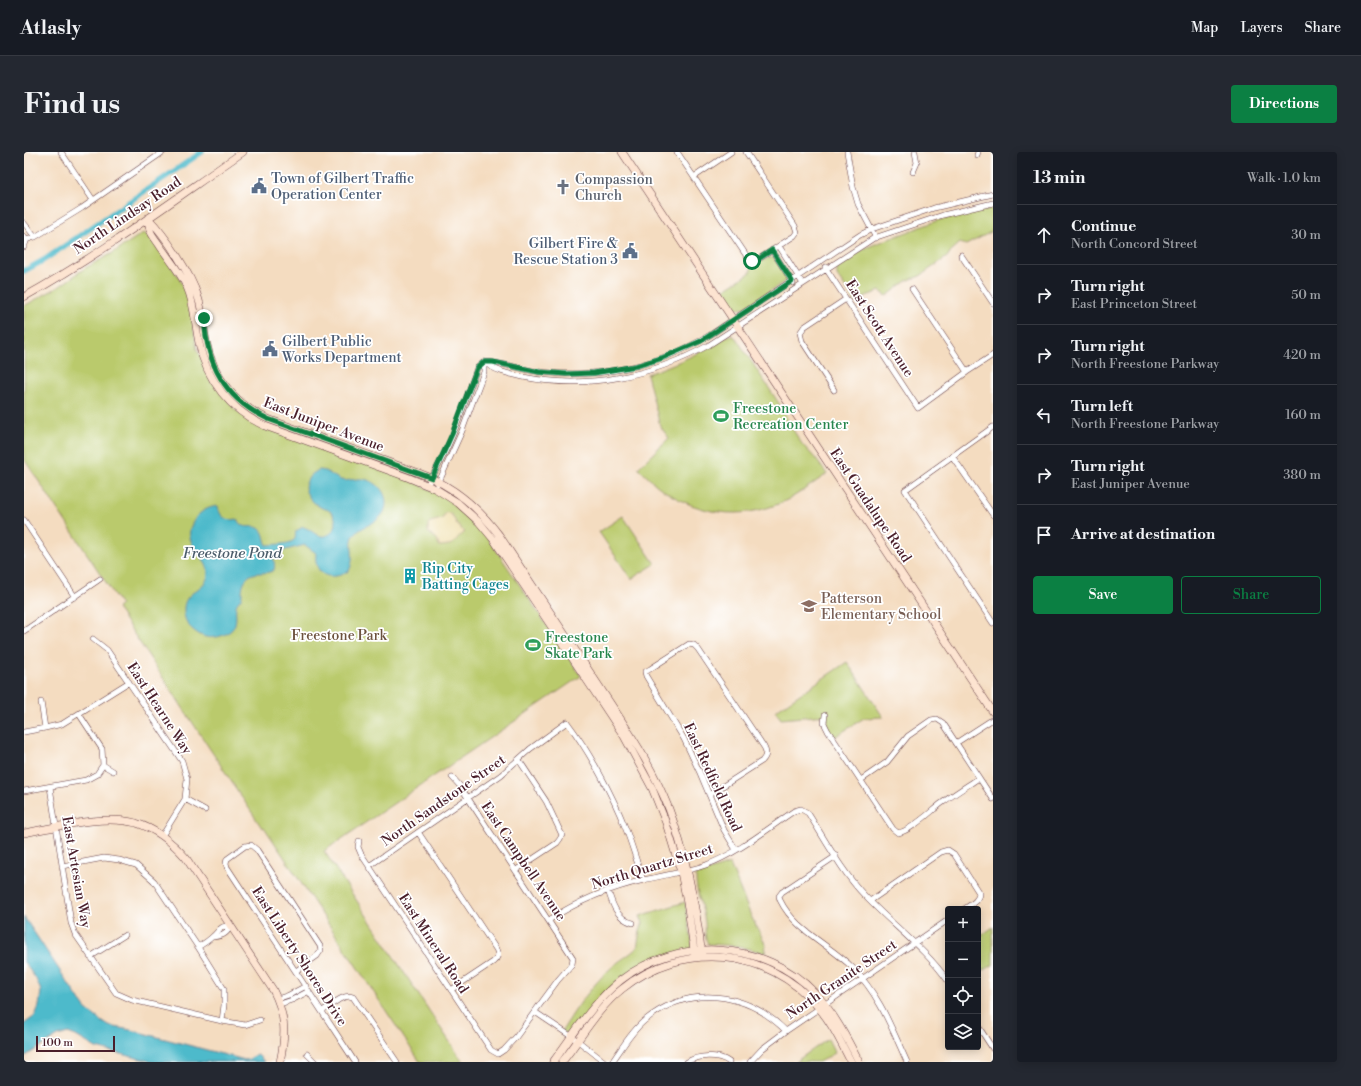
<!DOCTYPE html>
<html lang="en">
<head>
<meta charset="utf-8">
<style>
  body { margin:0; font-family:"Libre Bodoni",serif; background:#242831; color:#f1f3f6 }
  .controls { position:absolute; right:12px; bottom:12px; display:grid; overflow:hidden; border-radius:4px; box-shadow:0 2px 10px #0003 }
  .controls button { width:36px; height:36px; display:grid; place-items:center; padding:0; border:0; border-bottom:1px solid #363941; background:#171b24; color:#f1f3f6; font:20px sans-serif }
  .scale { position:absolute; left:12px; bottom:10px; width:79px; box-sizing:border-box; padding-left:4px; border:2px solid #4a1f2b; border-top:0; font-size:11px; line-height:14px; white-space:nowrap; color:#4a1f2b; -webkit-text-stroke:3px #fff; paint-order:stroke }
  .stop { position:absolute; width:12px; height:12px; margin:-9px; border:3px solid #0b8043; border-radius:50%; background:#fff }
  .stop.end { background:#0b8043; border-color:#fff; box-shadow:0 1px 4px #0008 }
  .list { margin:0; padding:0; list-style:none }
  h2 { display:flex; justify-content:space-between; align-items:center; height:52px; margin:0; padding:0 16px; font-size:17px }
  h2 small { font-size:13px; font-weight:400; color:#9ea1a6 }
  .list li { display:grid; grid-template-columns:26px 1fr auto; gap:12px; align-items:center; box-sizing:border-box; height:60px; padding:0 16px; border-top:1px solid #363941 }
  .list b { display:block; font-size:15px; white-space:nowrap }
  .list p { margin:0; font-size:13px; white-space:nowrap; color:#9ea1a6 }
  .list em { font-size:13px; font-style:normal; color:#9ea1a6 }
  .actions { display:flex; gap:8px; padding:12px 16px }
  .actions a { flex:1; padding:9px 0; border:1px solid #0b8043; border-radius:4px; text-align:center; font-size:14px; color:#0b8043 }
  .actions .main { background:#0b8043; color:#fff }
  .icon { flex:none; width:22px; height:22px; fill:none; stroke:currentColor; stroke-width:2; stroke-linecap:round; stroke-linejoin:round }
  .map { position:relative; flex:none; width:969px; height:910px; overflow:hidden; border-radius:4px }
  header { display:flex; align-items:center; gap:24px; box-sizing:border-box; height:56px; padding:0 20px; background:#171b24; border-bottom:1px solid #363941 }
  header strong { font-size:19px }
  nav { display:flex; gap:22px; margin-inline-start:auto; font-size:14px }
  .intro { display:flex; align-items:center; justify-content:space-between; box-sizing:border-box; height:96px; padding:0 24px }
  h1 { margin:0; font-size:28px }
  .button { padding:10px 18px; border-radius:4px; background:#0b8043; color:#fff; font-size:14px; font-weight:700 }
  main { display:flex; gap:24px; padding:0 24px }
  aside { flex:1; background:#171b24; border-radius:4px; box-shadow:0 2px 10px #0003 }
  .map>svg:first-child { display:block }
  .green { fill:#baca6c; stroke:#82744c }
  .sand { fill:#eeda9e; stroke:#9c7c64 }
  .water { fill:#4ebacb; stroke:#4c6c7b }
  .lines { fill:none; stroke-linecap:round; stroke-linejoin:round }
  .canal { stroke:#4ebacb; stroke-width:5.5 }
  .street-casing { stroke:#643b41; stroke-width:6 }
  .secondary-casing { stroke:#643b41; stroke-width:8 }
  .street { stroke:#fff; stroke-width:5 }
  .secondary { stroke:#fde4d1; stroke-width:7 }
  .route { stroke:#0b8043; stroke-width:5 }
  .labels { text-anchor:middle; stroke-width:3.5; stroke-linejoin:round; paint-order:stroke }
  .service-label { font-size:14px; fill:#4e5e75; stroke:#fff; text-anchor:start }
  .worship-label { font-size:14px; fill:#5b616d; stroke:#fff; text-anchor:start }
  .street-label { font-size:14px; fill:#4a1f2b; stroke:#fff }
  .leisure-label { font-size:14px; fill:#27864d; stroke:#fff; text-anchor:start }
  .culture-label { font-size:14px; fill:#0d838f; stroke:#fff; text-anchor:start }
  .education-label { font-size:14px; fill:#785e54; stroke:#fff; text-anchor:start }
  .park-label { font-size:14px; fill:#6c523e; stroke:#fff }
  .water-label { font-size:15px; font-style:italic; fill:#4c5d6b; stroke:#fff }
</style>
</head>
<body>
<header>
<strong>Atlasly</strong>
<nav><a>Map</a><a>Layers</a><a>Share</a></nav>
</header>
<div class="intro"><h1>Find us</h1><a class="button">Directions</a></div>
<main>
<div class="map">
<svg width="969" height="910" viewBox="0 0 969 910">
  <rect width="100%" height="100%" fill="#fff"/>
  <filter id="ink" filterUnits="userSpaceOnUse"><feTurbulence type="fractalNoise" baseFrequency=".025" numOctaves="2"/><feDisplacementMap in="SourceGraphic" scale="8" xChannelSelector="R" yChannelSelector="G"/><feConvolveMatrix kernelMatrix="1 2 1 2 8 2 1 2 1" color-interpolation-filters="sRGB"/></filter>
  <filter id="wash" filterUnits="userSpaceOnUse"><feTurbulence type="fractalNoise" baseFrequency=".012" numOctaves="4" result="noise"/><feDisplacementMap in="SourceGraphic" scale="16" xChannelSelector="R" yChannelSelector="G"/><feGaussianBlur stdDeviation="0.9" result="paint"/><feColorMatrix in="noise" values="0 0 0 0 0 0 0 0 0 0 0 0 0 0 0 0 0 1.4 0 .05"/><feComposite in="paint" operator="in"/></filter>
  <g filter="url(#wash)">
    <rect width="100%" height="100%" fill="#f4dcc0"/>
    <path class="green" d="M969 56V79L942 93 936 91 927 99 923 105 896 124 882 129 863 144 856 139 842 144 832 151 813 124V115L841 96 915 68Z
      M119 81 126 84 154 124 161 138 165 147 173 198 211 258 393 331C402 336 412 340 421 345 440 356 456 374 468 392L557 524 300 699 439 910H396L240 675 238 676 93 456 97 453 0 307V154L36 134 61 116 87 102Z
      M746 105 750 106 762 123 761 129 721 156C709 161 705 146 699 138L726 121 728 112H732Z
      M707 183 712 186 758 256 766 273 778 292 791 306 803 322C791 330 779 339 767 346 724 369 679 365 639 338 630 332 622 323 614 316L645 286 636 274 623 222C651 212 678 201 703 184Z
      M599 364 631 412 607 427 575 380Z
      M823 510 859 565 840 566 809 586 804 579 801 563 757 567 751 559Z
      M706 712 727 764 742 793 741 801 714 794 684 792C680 785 682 778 681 770 679 755 671 739 672 723Z
      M661 750 670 801C632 809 600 822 575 853 567 864 559 876 551 888L538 879C552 856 568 833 588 815 596 808 605 803 613 796L616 778 619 771 616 764Z
      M969 775V813L955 821 954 819V786Z
      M804 887 811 901 795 910H771Z"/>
    <path class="sand" d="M422 360 428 363 434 374 441 380C427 388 437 393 415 394L413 387 404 380V372L406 370 418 367Z"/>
    <path class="water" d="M295 318C304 318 309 325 317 328 323 330 331 326 338 327 354 328 367 344 360 360 353 373 336 373 329 385 325 394 332 405 325 419 307 430 289 424 292 401L281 393 250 401C248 406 252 412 250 418 241 424 230 417 222 427 218 432 218 438 218 444 217 448 213 450 212 454 211 461 213 466 211 472 208 483 191 487 182 485 176 484 170 479 165 474 162 470 160 465 160 460 158 438 183 439 184 422 186 405 153 392 171 367 176 359 185 355 194 354 195 364 202 370 213 367 219 380 228 371 236 377 241 381 240 388 243 393 249 392 265 393 270 388 272 387 271 382 272 379L279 375C286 376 291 384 298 384 301 385 307 382 309 379 314 373 312 365 307 360 304 357 301 357 298 356 290 352 282 344 281 335 283 327 286 322 295 318Z
      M0 765 56 849 62 857 76 868 85 874 107 878 221 908C226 908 228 904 234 903L238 907 240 910H129L72 896 52 884 44 881 34 884 0 905V872L11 864 15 854 17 839 12 827 0 810Z"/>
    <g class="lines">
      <path class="canal" d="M0 119 20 108 178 0"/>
    </g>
  </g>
  <g filter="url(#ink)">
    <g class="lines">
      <defs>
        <path id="street" d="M37 0 69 48
          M653 0 724 106 728 109 733 108 770 84 773 80 771 74 722 0
          M823 0 829 35 834 52 852 86
          M953 3 954 0
          M889 20 893 11 891 0
          M670 25 707 0
          M0 71 11 85
          M0 84 2 90 0 95
          M2 88 11 85 58 56 139 0
          M755 94 779 132
          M748 98 769 131
          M937 103 969 151
          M801 115 894 256 943 220 969 203
          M888 137 943 220
          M460 210C471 219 485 222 499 225 563 238 629 224 685 193L850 86 919 63 969 51
          M810 238 778 189 776 181 780 175 822 147
          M969 275 881 338 969 471
          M928 304 969 363
          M414 332 438 279 449 249 460 220V210
          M403 333C426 298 439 256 453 216L460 210C479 210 497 218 517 220 576 227 635 214 686 183L836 83 848 77 910 56 969 42
          M0 368 51 445
          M0 479 76 427
          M69 487 83 498 158 609 163 627 161 647 138 684
          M17 550 21 576
          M801 563 800 571 804 579 869 677 874 681C887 679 907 659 918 651 930 642 943 634 955 626
          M0 580 21 576 38 572 105 530
          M932 591 969 567
          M79 613 89 619
          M837 628 863 610 884 584 907 568 913 567 919 571 969 647
          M26 635 47 771 51 782 92 841 108 848 198 869 221 873 236 868
          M0 639 62 628 73 622 79 613 78 597 55 562
          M685 643 738 609C742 605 743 600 740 595L674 497 670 493 665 492 626 517 621 520 622 524 660 587 676 621 700 678 712 698
          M161 647 181 658
          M394 680 472 797C475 803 474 806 469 810L427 838
          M335 689 334 695 337 702 467 898 474 902 480 898 492 885 534 828 548 812 549 806 436 634 428 625
          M812 704 758 740 755 744 756 748C771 779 805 792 829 816 856 844 867 875 883 910
          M38 714 80 706 95 708 112 713 130 729 174 795 200 837V853L198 869
          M345 714 477 623 506 597 543 570C565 599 588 642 601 675 608 692 613 711 619 728
          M492 718 533 691 536 687 538 683 522 649 495 608
          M584 738C588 752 593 767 609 771
          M846 749 917 700 924 698 930 702 955 741C955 749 946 753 940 757
          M525 768C554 749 585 736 620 728 640 723 662 720 682 713 714 701 742 678 770 659L777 657 784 661C802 689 818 720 841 744 868 773 901 796 924 829
          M174 795C179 792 184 789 188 785 197 778 193 775 207 773 203 782 199 784 189 785
          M66 805 101 783
          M272 819 293 804 297 798 296 794 233 698 227 693 221 694 203 707 202 711 203 715 331 910
          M253 847 265 843 282 834
          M256 852 268 848 285 839
          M298 859C307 854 319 841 329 845L373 910
          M511 860 554 889 581 910
          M954 874 969 897
          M283 902 291 910
          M588 910C598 896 607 880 620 869 665 832 722 839 762 879
          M663 910C674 903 694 902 705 910
          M726 910 738 897 762 879 924 768"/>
        <path id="secondary" d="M598 0 969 560
          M124 66C141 83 167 122 174 145 179 160 179 174 182 189 189 225 211 252 244 267L395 321C428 333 454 355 475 383 505 428 535 474 565 519 595 565 625 606 645 657 663 705 672 754 678 804
          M124 66C124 70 125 74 126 78 128 84 133 89 136 94 145 107 156 120 163 135 171 153 171 172 175 191 182 228 207 259 241 274L383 325 412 337 434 351 455 370 470 388 600 584 628 636 642 671 657 720 664 756 671 805
          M0 145C76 103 148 49 219 0
          M0 681C34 675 79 662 112 671 132 677 149 691 162 706L249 838C262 864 262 882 256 910
          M529 910C550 882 569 850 597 828 653 784 741 788 791 841 810 861 823 886 835 910
          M538 910C558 885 573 857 598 837 658 788 744 796 794 855 808 871 817 891 827 910"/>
      </defs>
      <use href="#street" class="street-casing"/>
      <use href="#secondary" class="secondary-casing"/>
      <use href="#street" class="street"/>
      <use href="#secondary" class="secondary"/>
    </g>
  </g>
  <g class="lines" filter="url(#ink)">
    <path class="route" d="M180 166C183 212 200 247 244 267L408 326 428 282 453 216 460 210H469L515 220 542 222 570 221 612 214 638 206 677 189 768 129 748 98 733 108 728 109"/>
  </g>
  <defs>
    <symbol id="civic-bare" viewBox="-9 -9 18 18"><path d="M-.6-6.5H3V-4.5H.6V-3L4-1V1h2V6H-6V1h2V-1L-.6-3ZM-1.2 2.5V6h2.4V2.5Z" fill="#5c6f8a" stroke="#fff" stroke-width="2.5" paint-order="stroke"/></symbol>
    <symbol id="church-bare" viewBox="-9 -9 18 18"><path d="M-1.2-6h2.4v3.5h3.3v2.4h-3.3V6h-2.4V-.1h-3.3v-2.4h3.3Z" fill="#6b7280" stroke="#fff" stroke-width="2.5" paint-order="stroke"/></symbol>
    <symbol id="stadium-bare" viewBox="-9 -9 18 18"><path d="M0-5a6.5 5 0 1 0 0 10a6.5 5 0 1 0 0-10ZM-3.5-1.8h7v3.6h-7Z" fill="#2e9e5b" stroke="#fff" stroke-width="2.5" paint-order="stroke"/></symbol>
    <symbol id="building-bare" viewBox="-9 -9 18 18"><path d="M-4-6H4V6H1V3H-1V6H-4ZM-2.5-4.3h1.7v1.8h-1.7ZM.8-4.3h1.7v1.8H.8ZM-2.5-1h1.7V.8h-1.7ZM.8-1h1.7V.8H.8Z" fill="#0f9aa8" stroke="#fff" stroke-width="2.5" paint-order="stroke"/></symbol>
    <symbol id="school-bare" viewBox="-9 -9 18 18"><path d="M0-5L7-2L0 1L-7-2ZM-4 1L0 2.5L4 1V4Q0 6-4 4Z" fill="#8d6e63" stroke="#fff" stroke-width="2.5" paint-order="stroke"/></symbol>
  </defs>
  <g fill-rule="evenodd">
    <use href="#civic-bare" x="224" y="23" width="22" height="22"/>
    <use href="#church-bare" x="528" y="24" width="22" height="22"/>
    <use href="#civic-bare" x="595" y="88" width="22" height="22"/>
    <use href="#civic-bare" x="235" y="186" width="22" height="22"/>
    <use href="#stadium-bare" x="686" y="253" width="22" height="22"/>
    <use href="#building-bare" x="375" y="413" width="22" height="22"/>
    <use href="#school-bare" x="774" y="443" width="22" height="22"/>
    <use href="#stadium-bare" x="498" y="482" width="22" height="22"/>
  </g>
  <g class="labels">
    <g class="service-label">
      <text x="247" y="31">Town of Gilbert Traffic<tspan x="247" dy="16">Operation Center</tspan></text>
      <text x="594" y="96" text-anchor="end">Gilbert Fire &amp;<tspan x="594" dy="16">Rescue Station 3</tspan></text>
      <text x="258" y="194">Gilbert Public<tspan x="258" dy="16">Works Department</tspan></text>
    </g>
    <g class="worship-label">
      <text x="551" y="32">Compassion<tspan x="551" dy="16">Church</tspan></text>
    </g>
    <g class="street-label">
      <text transform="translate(103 63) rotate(-34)" y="5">North Lindsay Road</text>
      <text transform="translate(856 176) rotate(57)" y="5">East Scott Avenue</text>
      <text transform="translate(300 272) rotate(21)" y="5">East Juniper Avenue</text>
      <text transform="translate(847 353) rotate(56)" y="5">East Guadalupe Road</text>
      <text transform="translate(136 556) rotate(57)" y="5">East Hearne Way</text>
      <text transform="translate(689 625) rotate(65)" y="5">East Redfield Road</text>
      <text transform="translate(419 648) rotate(-35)" y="5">North Sandstone Street</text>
      <text transform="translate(500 709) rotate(56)" y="5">East Campbell Avenue</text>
      <text transform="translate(628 714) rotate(-17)" y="5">North Quartz Street</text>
      <text transform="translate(53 720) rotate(80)" y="5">East Artesian Way</text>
      <text transform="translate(410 791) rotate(57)" y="5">East Mineral Road</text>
      <text transform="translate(276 804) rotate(57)" y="5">East Liberty Shores Drive</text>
      <text transform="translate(817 827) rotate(-34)" y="5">North Granite Street</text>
    </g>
    <g class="leisure-label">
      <text x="709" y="261">Freestone<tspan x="709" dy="16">Recreation Center</tspan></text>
      <text x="521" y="490">Freestone<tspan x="521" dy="16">Skate Park</tspan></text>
    </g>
    <g class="culture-label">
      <text x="398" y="421">Rip City<tspan x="398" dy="16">Batting Cages</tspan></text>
    </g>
    <g class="education-label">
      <text x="797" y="451">Patterson<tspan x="797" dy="16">Elementary School</tspan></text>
    </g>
    <g class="park-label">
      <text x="315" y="488">Freestone Park</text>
    </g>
    <g class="water-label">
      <text x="208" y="406">Freestone Pond</text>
    </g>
  </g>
</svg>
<div class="controls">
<button>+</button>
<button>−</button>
<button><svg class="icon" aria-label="locate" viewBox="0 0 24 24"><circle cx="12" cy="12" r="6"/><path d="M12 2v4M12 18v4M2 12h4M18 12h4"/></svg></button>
<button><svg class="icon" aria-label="layers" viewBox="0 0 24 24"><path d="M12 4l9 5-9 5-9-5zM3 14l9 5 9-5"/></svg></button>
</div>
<div class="scale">100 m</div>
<div class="stop" style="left:728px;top:109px"></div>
<div class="stop end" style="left:180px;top:166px"></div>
</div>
<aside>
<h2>13 min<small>Walk · 1.0 km</small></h2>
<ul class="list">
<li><svg class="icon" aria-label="ahead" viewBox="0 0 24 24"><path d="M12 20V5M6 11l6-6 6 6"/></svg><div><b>Continue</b><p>North Concord Street</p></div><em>30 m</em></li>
<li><svg class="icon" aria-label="right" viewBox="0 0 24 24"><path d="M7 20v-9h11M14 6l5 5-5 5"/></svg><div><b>Turn right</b><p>East Princeton Street</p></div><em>50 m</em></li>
<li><svg class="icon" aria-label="right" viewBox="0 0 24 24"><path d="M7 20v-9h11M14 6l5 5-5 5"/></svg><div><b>Turn right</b><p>North Freestone Parkway</p></div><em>420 m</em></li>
<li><svg class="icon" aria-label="left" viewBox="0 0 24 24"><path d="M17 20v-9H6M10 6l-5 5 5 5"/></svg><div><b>Turn left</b><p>North Freestone Parkway</p></div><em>160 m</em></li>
<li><svg class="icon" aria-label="right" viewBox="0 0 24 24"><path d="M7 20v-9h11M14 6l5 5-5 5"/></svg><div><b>Turn right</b><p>East Juniper Avenue</p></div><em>380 m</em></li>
<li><svg class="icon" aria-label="arrive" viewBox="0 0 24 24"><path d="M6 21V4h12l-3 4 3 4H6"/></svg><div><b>Arrive at destination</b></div></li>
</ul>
<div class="actions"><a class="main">Save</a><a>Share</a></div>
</aside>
</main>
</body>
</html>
